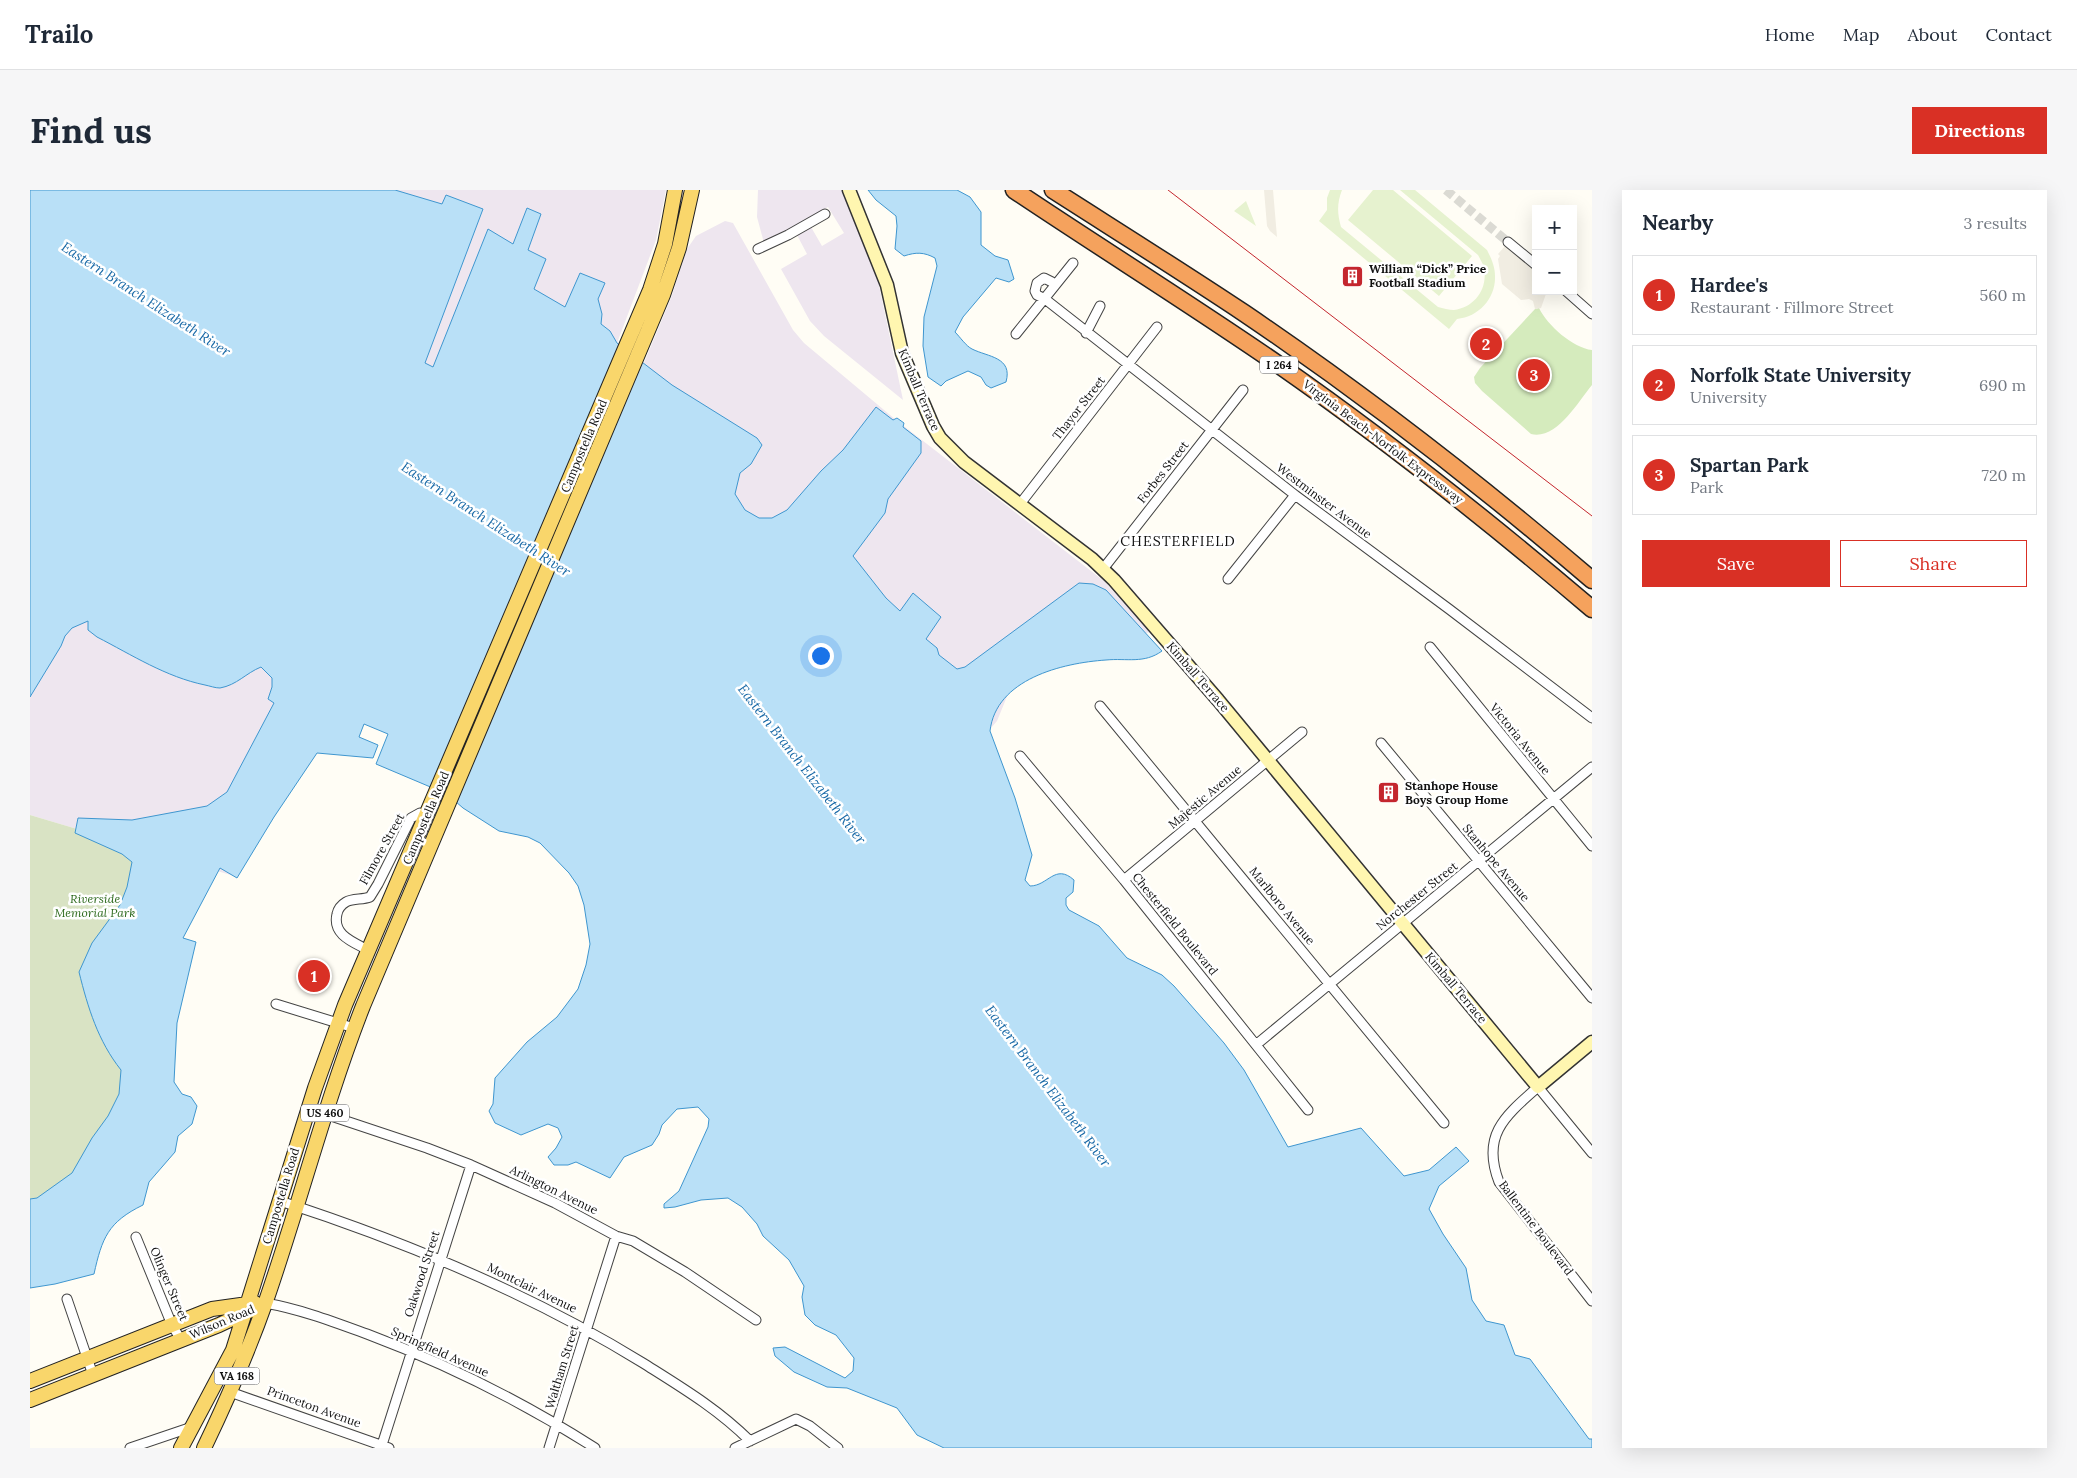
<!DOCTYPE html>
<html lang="en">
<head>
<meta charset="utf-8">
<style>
  body { margin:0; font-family:Lora,serif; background:#f6f6f7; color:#1f2937 }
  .controls { position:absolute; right:15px; top:15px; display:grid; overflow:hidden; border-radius:0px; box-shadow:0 5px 20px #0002 }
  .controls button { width:45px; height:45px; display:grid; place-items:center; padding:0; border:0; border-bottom:1px solid #e0e1e3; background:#fff; color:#1f2937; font:25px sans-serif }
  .you { position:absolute; left:790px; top:465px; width:18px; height:18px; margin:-12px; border:4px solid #fff; border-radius:50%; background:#1a73e8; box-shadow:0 0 0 8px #1a73e833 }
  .badge { display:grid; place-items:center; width:32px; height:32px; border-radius:50%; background:#d93025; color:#fff; font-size:16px; font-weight:700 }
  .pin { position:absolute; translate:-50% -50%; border:2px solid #fff; box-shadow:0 1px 5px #0006 }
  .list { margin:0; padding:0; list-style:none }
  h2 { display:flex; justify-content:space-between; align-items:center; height:65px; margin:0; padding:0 20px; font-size:21px }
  h2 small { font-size:16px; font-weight:400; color:#747a83 }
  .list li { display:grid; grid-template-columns:32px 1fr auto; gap:15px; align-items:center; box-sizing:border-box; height:80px; margin:0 10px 10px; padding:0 10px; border:1px solid #e0e1e3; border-radius:0px }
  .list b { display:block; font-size:19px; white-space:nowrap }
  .list p { margin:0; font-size:16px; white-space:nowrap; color:#747a83 }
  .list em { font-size:16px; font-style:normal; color:#747a83 }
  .actions { display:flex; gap:10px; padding:15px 20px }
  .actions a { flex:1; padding:11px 0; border:1px solid #d93025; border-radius:0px; text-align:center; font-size:18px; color:#d93025 }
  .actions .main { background:#d93025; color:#fff }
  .map { position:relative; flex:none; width:1562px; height:1258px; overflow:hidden; border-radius:0px }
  header { display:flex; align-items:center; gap:30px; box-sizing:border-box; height:70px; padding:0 25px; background:#fff; border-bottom:1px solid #e0e1e3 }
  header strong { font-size:24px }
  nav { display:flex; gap:28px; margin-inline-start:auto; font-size:18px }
  .intro { display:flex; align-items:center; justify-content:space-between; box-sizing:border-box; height:120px; padding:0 30px }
  h1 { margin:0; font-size:35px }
  .button { padding:12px 22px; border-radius:0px; background:#d93025; color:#fff; font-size:18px; font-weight:700 }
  main { display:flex; gap:30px; padding:0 30px }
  aside { flex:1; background:#fff; border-radius:0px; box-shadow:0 5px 20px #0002 }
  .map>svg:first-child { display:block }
  .industrial { fill:#eee6ef }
  .green { fill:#d5ebbd }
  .cemetery { fill:#d9e3c4 }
  .pitch { fill:#e6f2cf }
  .plaza { fill:#f1ede2 }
  .water { fill:#b9e0f7; stroke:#3f96cf }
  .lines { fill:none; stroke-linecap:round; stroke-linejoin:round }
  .street-tunnel { stroke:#dbdad3; stroke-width:9; stroke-dasharray:9 4.5; stroke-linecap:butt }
  .street-casing { stroke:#444; stroke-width:11 }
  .secondary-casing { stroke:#333; stroke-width:15 }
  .primary-casing { stroke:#222; stroke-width:16 }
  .highway-casing { stroke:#222; stroke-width:19 }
  .street { stroke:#fff; stroke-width:9 }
  .secondary { stroke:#fff6b0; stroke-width:12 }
  .primary { stroke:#f9d66b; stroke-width:14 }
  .highway { stroke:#f5a25d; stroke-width:16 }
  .tram { stroke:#c4262e; stroke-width:1 }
  .labels { text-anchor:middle; stroke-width:5; stroke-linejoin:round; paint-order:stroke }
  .shield { fill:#fff; stroke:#585858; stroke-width:1 }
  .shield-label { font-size:11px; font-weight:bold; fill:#111 }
  .poi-label { font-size:12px; font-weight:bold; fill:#111; stroke:#fff; text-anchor:start }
  .street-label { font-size:12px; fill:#111; stroke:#fff }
  .park-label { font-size:12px; font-style:italic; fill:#2f6b1f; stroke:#fff }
  .water-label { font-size:14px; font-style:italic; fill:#1768a6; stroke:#fff }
  .neighbourhood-label { font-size:14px; letter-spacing:1px; fill:#111; stroke:#fff }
</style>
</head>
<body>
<header>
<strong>Trailo</strong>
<nav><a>Home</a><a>Map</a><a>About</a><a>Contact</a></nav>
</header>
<div class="intro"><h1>Find us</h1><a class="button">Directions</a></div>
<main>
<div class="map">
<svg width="1562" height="1258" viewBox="0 0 1562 1258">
  <rect width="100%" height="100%" fill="#fffdf5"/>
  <path class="industrial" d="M148 0H636L626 50 587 153 404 177 394 174Z
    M728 0H813L835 56 846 81 873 210 794 146 780 131 751 79 777 64 767 45 781 37 792 56 814 43 798 17 734 53 727 27Z
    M695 31 703 33 763 140 774 153 866 230 1074 391 1120 442 987 482 967 531 894 616 573 271 641 108 657 59 666 46Z
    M0 182 387 414 204 686 0 625Z"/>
  <path class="green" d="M1509 118C1517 135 1543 158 1562 160V195C1547 213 1527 250 1501 244L1452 201 1445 193 1444 187 1450 178 1505 119Z"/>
  <path class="cemetery" d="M0 625 151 670 105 893 59 971 0 1028Z"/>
  <path class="pitch" d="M1300 0H1312C1307 13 1307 23 1311 37L1408 117C1413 118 1419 120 1424 120 1444 118 1458 99 1454 79 1454 75 1450 69 1448 65L1370 0H1385L1457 60C1461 68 1465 76 1465 86 1466 108 1449 127 1427 129L1419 139 1289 31 1297 20V8Z
    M1343 0H1363L1442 66 1409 106 1318 30Z
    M1216 11 1226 36 1204 21Z"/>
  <path class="plaza" d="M1234 0H1243L1247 47 1240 41 1237 36Z
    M1475 56 1506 81V101H1517L1511 118 1505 119 1503 111 1499 109 1491 110 1472 94 1468 69 1470 66 1468 64Z"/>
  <path class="water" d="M0 0H365L412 14 416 5 453 19 395 173 403 177 458 39 483 54 497 18 511 24 498 60 516 69 504 99 535 117 550 83 575 93 568 109 572 124 571 134 580 141 587 153 642 195 727 248 732 255 721 274 710 283 705 304 715 320 729 328H742L757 320 791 281 813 260 846 217 863 230 867 228 874 233 873 237 891 251V263L858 309 855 323 823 366 856 408 870 421 883 403 911 427 896 449 907 458 909 465 927 479 935 477 1049 393 1063 394 1076 400 1132 461C1114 474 1097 468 1076 470 1032 473 966 489 960 541L985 608 1002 665 995 690 1000 696C1018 696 1025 673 1044 690L1043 702 1036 708V715L1039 720 1069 736 1097 768 1132 785 1144 796 1194 853 1214 880 1258 957 1331 938 1374 986 1399 980 1426 957 1439 971 1409 996 1399 1019 1413 1044 1436 1078 1442 1110 1456 1131 1474 1135 1485 1165 1500 1169 1559 1249H1562V1258H914L887 1245 867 1218 817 1198 797 1197 764 1182 745 1166 743 1158 755 1157 815 1188 823 1181 824 1168 806 1145 785 1135 775 1125 772 1107 774 1096 759 1070 733 1046 727 1034 712 1017 698 1008 671 1010 645 1017 634 1018V1014L649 1001 678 937 679 929 668 917 647 919 632 935 629 944 622 955 594 967 580 988 546 972 538 975H524L518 967 526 958 532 947 528 938 518 934 491 945 465 933 459 921 463 914 465 888 497 852 527 827 548 799 556 775 560 754 554 715 548 696 539 683 510 653 498 647 469 641 433 618 417 604 346 574 358 544 334 534 329 547 348 555 343 568 287 563 244 627 207 688 190 678 153 748 166 752 147 833 144 892 152 904 161 907 167 916 162 934 148 946 145 962 119 992 113 1015C78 1032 72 1048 64 1084L25 1094 0 1098V1009L7 1008 42 983 62 948 78 926 89 904 91 880C68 851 58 818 49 782L62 753 90 715 97 697 102 672 92 664 45 643 48 628 102 630 177 616 197 602 244 513 238 509 242 497V488L231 477C216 483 207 495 190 498 185 498 180 496 175 495 136 487 102 465 67 447L58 440V431L42 438 35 446 31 456 0 507Z
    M838 0H927L940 7 951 22V55L965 66 978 70 984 89 979 92 966 88 933 127 925 142C930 147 936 156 942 159 958 167 983 167 976 192L961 198 956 195 951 187 938 181 916 191 911 196 898 187 893 156 894 127 907 76 905 68C894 62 886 62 874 66L865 59 867 36 866 26 846 10Z"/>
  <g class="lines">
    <path class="street-tunnel" d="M1416 0 1478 52"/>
    <defs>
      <path id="street" d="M1478 52 1506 75
        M728 59 758 45 795 24
        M1024 95 1022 92 1014 88 1007 93 1005 101 1007 105 1015 109 1265 305 1419 419 1562 528
        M1536 101 1562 124
        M1056 143 1070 116
        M986 144 1043 73
        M990 314 1127 137
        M1073 379 1213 200
        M1198 389 1265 305
        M1400 457 1562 656
        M1070 516 1414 933
        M1351 553 1562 808
        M990 566 1094 690 1278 920
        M1094 690 1272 542
        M338 760C323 752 302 745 307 724 308 719 311 715 316 712 323 708 332 710 340 707L348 694 381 628 390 623
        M246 814 324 838
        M1227 854 1562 577
        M295 924 397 958 441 975 525 1013 586 1046 603 1051 655 1082 726 1130
        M1562 963 1508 897C1475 926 1451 945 1469 992L1562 1111
        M250 1011C377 1052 499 1103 613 1173 651 1197 688 1219 720 1251
        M106 1047 142 1135 151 1150
        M37 1109 63 1185
        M235 1113C270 1119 304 1132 337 1144 417 1174 493 1212 565 1258
        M200 1202 359 1258
        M100 1258 162 1237
        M351 1258 441 975
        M519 1258 586 1046
        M705 1258 766 1229 780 1236 808 1258"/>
      <path id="secondary" d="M819 0 857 95 872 163 903 236 910 248 934 272 1062 369 1084 390 1188 510 1508 897 1562 852"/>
      <path id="primary" d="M0 1191 182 1119 225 1113
        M0 1210 189 1135 219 1121
        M151 1258 203 1160 285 898 315 815 620 100 635 54 645 0
        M174 1258C197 1210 218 1162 236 1111 270 1013 295 913 333 816L633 105 649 58 662 0"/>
      <path id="highway" d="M984 0C1072 59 1162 115 1249 175 1358 251 1461 333 1562 419
        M1023 0C1087 41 1151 81 1214 123 1335 205 1451 295 1562 390"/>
    </defs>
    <use href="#street" class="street-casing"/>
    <use href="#secondary" class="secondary-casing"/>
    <use href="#primary" class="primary-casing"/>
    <use href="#highway" class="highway-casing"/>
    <use href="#street" class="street"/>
    <use href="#secondary" class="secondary"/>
    <use href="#primary" class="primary"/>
    <use href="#highway" class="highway"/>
    <path class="tram" d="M1138 0 1562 326"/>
  </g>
  <defs>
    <symbol id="building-square" viewBox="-11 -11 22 22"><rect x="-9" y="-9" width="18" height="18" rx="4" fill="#c4262e" stroke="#fff"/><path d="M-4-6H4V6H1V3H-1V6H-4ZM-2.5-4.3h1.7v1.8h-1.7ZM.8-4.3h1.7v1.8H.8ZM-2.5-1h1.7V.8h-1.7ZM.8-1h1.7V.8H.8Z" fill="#fff"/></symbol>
  </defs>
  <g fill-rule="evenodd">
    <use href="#building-square" x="1310" y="74" width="25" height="25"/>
    <use href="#building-square" x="1346" y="590" width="25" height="25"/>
  </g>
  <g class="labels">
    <g class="shield">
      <rect x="1230" y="166.5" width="38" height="17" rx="4"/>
      <rect x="271" y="914.5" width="48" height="17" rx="4"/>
      <rect x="184.5" y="1177.5" width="45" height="17" rx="4"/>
    </g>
    <g class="shield-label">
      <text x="1249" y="179">I 264</text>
      <text x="295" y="927">US 460</text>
      <text x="207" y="1190">VA 168</text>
    </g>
    <g class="poi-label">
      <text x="1339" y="83">William “Dick” Price<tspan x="1339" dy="14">Football Stadium</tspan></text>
      <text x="1375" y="600">Stanhope House<tspan x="1375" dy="14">Boys Group Home</tspan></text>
    </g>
    <g class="street-label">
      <text transform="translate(889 200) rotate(67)" y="4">Kimball Terrace</text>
      <text transform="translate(1049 218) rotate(-52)" y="4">Thayor Street</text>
      <text transform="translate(1353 252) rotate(37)" y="4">Virginia Beach-Norfolk Expressway</text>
      <text transform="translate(554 256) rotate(-67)" y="4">Campostella Road</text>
      <text transform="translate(1133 282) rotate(-52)" y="4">Forbes Street</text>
      <text transform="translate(1294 311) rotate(37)" y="4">Westminster Avenue</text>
      <text transform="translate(1168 487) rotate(49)" y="4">Kimball Terrace</text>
      <text transform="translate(1490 549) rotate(51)" y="4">Victoria Avenue</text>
      <text transform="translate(1175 607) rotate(-40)" y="4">Majestic Avenue</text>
      <text transform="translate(396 628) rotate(-67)" y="4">Campostella Road</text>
      <text transform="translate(352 659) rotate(-61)" y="4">Filmore Street</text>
      <text transform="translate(1466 673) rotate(50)" y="4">Stanhope Avenue</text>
      <text transform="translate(1387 706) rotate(-39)" y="4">Norchester Street</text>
      <text transform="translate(1252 716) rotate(51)" y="4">Marlboro Avenue</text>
      <text transform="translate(1145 734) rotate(51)" y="4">Chesterfield Boulevard</text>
      <text transform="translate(1426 798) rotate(50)" y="4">Kimball Terrace</text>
      <text transform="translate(524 1000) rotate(26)" y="4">Arlington Avenue</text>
      <text transform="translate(251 1006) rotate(-73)" y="4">Campostella Road</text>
      <text transform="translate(1506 1038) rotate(53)" y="4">Ballentine Boulevard</text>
      <text transform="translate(392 1084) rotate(-72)" y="4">Oakwood Street</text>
      <text transform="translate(139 1094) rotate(67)" y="4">Olinger Street</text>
      <text transform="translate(502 1098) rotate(26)" y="4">Montclair Avenue</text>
      <text transform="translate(192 1132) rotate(-23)" y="4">Wilson Road</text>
      <text transform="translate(410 1162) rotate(24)" y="4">Springfield Avenue</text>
      <text transform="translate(532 1177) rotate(-73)" y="4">Waltham Street</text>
      <text transform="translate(284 1217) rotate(20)" y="4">Princeton Avenue</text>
    </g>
    <g class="park-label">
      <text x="65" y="713">Riverside<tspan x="65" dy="14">Memorial Park</tspan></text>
    </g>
    <g class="water-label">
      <text transform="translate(116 109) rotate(33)" y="5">Eastern Branch Elizabeth River</text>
      <text transform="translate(456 329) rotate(33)" y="5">Eastern Branch Elizabeth River</text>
      <text transform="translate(772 574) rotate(52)" y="5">Eastern Branch Elizabeth River</text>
      <text transform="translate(1018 896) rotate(53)" y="5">Eastern Branch Elizabeth River</text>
    </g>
    <g class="neighbourhood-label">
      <text x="1148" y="356">CHESTERFIELD</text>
    </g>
  </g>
</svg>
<div class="controls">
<button>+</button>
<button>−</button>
</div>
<div class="you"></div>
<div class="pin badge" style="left:284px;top:786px">1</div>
<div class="pin badge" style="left:1456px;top:154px">2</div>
<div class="pin badge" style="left:1504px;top:185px">3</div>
</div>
<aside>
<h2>Nearby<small>3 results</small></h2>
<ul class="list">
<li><span class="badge">1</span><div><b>Hardee's</b><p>Restaurant · Fillmore Street</p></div><em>560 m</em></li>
<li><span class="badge">2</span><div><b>Norfolk State University</b><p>University</p></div><em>690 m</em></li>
<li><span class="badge">3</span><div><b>Spartan Park</b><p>Park</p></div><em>720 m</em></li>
</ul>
<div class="actions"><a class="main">Save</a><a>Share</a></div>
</aside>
</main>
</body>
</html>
